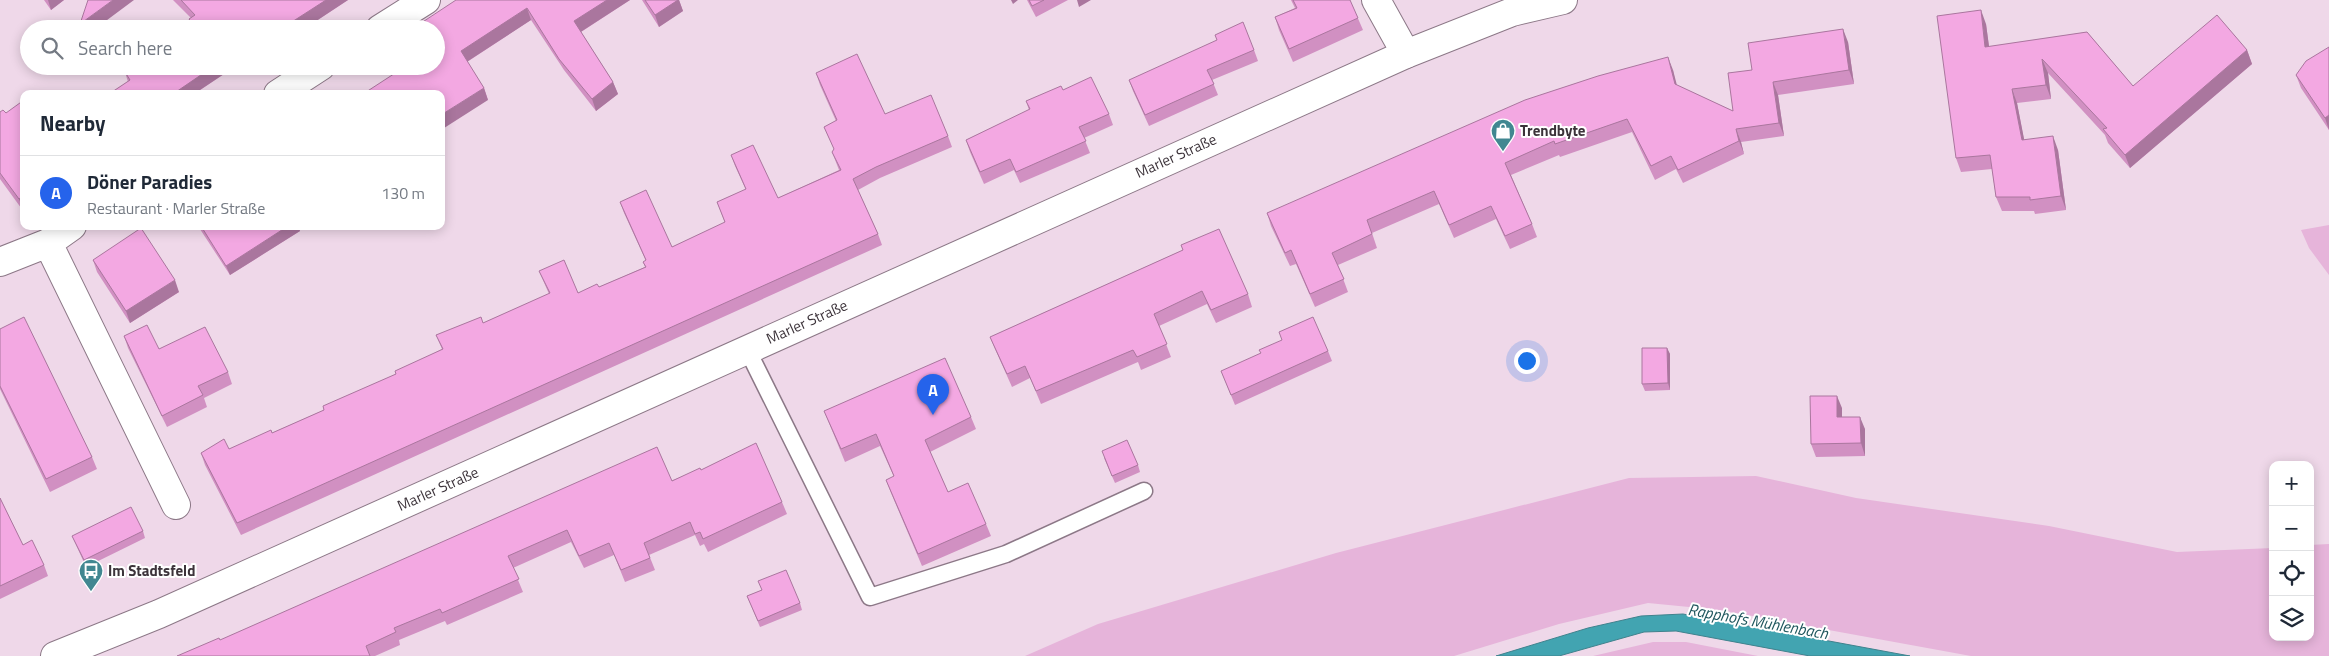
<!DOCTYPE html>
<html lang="en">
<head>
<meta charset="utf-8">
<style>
  body { margin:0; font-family:"Titillium Web",sans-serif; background:#f6f6f7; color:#1f2937 }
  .controls { position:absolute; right:15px; bottom:15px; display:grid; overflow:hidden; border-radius:10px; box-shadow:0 2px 12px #0003 }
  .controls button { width:45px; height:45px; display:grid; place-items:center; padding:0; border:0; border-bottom:1px solid #e0e1e3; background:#fff; color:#1f2937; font:25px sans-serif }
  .you { position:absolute; left:1526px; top:360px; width:18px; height:18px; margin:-12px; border:4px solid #fff; border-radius:50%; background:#1a73e8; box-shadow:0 0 0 8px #1a73e833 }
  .badge { display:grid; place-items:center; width:32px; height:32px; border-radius:50%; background:#2563eb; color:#fff; font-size:16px; font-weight:700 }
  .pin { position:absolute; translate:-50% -41px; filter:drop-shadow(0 1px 2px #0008) }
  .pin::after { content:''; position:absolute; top:26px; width:18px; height:15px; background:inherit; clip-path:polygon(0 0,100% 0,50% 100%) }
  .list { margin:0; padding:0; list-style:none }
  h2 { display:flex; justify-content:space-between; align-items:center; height:65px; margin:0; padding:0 20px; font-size:21px }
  h2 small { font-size:16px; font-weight:400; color:#747a83 }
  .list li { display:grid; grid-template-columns:32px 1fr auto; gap:15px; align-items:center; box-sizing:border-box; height:75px; padding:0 20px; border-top:1px solid #e0e1e3 }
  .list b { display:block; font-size:19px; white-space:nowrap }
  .list p { margin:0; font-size:16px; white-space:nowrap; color:#747a83 }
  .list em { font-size:16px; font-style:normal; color:#747a83 }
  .icon { flex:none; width:28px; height:28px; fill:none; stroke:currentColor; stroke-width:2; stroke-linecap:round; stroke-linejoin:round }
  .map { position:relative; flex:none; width:2329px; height:656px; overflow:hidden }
  .search { position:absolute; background:#fff; box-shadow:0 2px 12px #0003; left:20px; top:20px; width:425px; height:55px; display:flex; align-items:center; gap:12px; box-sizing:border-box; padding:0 18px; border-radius:28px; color:#747a83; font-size:19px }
  .panel { position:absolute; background:#fff; box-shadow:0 2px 12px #0003; left:20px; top:90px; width:425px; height:140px; border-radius:10px }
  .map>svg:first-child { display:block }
  .green { fill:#e6b4da }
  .water { fill:#42a4b1; stroke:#40828d }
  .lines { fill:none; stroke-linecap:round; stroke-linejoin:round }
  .lane-casing { stroke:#8c7887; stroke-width:19 }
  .street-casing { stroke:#8c7887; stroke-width:30 }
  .primary-casing { stroke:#8c7887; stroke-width:30 }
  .lane { stroke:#fff; stroke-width:16 }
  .street { stroke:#fff; stroke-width:28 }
  .primary { stroke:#fff; stroke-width:28 }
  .wall { fill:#d190c2 }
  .shaded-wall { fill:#aa769e }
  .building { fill:#f3a8e2; stroke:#aa769e }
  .labels { text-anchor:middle; stroke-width:4; stroke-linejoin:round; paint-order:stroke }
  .poi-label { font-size:15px; font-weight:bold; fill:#3c333a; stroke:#fff; text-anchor:start }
  .street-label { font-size:15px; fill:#3c333a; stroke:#fff }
  .water-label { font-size:16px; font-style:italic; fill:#20575e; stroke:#fff }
</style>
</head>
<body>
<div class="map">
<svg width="2329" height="656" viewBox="0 0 2329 656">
  <rect width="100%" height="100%" fill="#efd8e9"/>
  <path class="green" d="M2329 225V275L2309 248 2301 230Z
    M1756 476 1856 498 2049 526 2177 552 2273 548V637H2310V545L2329 544V656H1971L1720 610 1648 603 1559 624 1454 656H1025L1098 624 1336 553 1629 478Z
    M1653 642H1686L1758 656H1593Z"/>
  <path class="water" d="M1683 614 1910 656H1810L1676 631 1644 632 1559 656H1496L1588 628 1641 616Z"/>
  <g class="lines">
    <defs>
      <path id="lane" d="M747 349 870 597 1006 554 1144 491"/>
      <path id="street" d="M1376 0 1406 54
        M380 29 426 0
        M278 94 321 66
        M72 226 48 243 176 505
        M0 262 48 243"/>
      <path id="primary" d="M55 656 159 614 1406 54 1512 12 1563 0"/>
    </defs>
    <use href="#lane" class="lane-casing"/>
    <use href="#street" class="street-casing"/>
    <use href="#primary" class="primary-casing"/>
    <use href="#lane" class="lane"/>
    <use href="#street" class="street"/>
    <use href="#primary" class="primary"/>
  </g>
  <path class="wall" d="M44 0H64L51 10Z
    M173 0H348L304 29H181L190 23 189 19 191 18Z
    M456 0H630L581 32 613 82 618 94 596 111 564 70 531 20 467 62 484 88 488 100 436 66Z
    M642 0H679L683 11 659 27Z
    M1027 0H1068L1036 17Z
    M1291 0H1350L1363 30 1293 62 1279 30 1275 17 1295 8Z
    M1986 24 1989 47 2087 32 2133 86 2247 50 2252 64 2130 168 2108 143 2105 135 2048 73 2051 99 2017 103 2024 140 2058 150 2066 210 2035 214 2034 211H2002L1996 197 1992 169 1961 172 1956 158Z
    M1848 42 1854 84 1778 95 1784 136 1741 142 1744 154 1683 183 1676 169 1655 180 1632 132 1560 157 1559 155 1511 175 1532 224 1537 237 1510 249 1496 219 1454 238 1439 204 1372 233 1377 248 1338 265 1348 292 1315 307 1296 264 1290 266 1271 226 1267 213 1673 70 1676 85 1733 111 1752 70Z
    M2329 47V130L2301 88 2296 75Z
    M1254 50 1258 61 1212 80 1218 95 1149 126 1133 91 1129 80Z
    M134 66H245L235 73 233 68 194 94H109L128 82 125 72Z
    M816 73 885 114 948 136 952 147 880 178 858 190 878 234 882 245 241 535 205 465 201 453 229 449 272 433 324 410 396 374 442 349 436 335 483 323 549 294 539 271 578 293 599 287 645 267 643 262 646 261 624 213 620 202 672 247 725 223 717 202 746 190 735 166 731 155 778 198 839 170 832 152 834 149 824 127 836 121 820 85Z
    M1063 90 1109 114 1113 125 1084 138 1090 153 1020 183 1014 170 984 184 970 152 966 140 1029 110 1026 101Z
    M0 112 24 212 0 179Z
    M198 226H298L300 231 230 275Z
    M1183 250 1248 294 1252 307 1216 323 1207 304 1159 326 1171 357 1141 370 1138 362 1041 404 1030 378 1012 387 995 349 990 337Z
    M93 260 179 292 130 323 97 272Z
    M0 329 92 457 97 469 50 492 0 389Z
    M124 336 159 349 228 372 232 384 204 398 207 407 167 427 128 348Z
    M1667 348 1670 354V390L1645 391 1642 384Z
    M1328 351 1332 361 1235 405 1221 371Z
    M1842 408V417L1865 429V456L1816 457 1811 444Z
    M824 411 971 417 976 429 930 452 948 492 986 524 991 536 922 566 891 493 886 480 894 477 880 446 845 462Z
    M1104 458 1138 465 1140 472 1115 483Z
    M701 470 782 502 787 514 708 552 704 544 700 546 695 535 649 555 655 570 625 582 614 555 584 568 571 542 513 568 523 592 447 625 445 621 399 640 400 645 375 656H177Z
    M0 498 23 545 44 565 48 576 0 599Z
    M143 531 145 538 86 567 72 536Z
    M762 590 800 603 802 610 760 627 747 596Z"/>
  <path class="shaded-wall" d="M48 0H64L51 10Z
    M113 0H134L95 29H82L80 24Z
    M326 0H348L304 29H281Z
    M607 0H630L579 33 574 21Z
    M678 0H679L683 11 659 27 655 15Z
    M1011 0H1018L1013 4Z
    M1077 0H1091L1079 7Z
    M527 8 531 20 465 63 461 51Z
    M1981 10 1986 24 1991 61 1985 47Z
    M1843 29 1848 42 1854 84 1849 70Z
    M2247 50 2252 64 2130 168 2125 155Z
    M1668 57 1673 70 1680 97 1675 84Z
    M2042 59 2048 73 2051 99 2046 85Z
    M214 66H232L233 68 194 94H173Z
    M233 66H245L235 73Z
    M613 82 618 94 596 111 592 99Z
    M1773 82 1778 95 1784 136 1779 123Z
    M484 88 488 100 441 130V115Z
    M2012 89 2017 103 2027 154 2022 140Z
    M2329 115V130L2325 118Z
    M1736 129 1741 142 1744 154 1739 141Z
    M2053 136 2058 150 2066 210 2061 196Z
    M24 196V212L19 199Z
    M288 226H298L300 231 230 275 226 266Z
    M175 280 179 292 130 323 126 311Z
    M1667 348 1670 354V390L1668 383Z
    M1837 396 1842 408V430L1837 417Z
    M1860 417 1865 429V456L1861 443Z"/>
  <path class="building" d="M88 0H113L80 24Z
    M181 0H326L281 29H181L191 22 189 19 195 15Z
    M456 0H607L574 21 613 82 592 99 559 59 527 8 461 51 484 88 441 115V94H363L406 66H436V29H412Z
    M645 0H678L655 15Z
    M1029 0H1044L1032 6Z
    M1293 0H1350L1358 18 1289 49 1275 17 1297 8Z
    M1981 10 1985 47 2087 32 2133 86 2217 15 2247 50 2125 155 2103 129 2107 128 2042 59 2046 85 2012 89 2022 140 2053 136 2061 196 2030 200V197H1996L1990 155 1956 158 1937 16Z
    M1243 22 1254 50 1207 70 1214 84 1145 115 1129 80 1217 40 1215 35Z
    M1843 29 1849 70 1773 82 1779 123 1736 129 1739 141 1678 170 1671 156 1651 166 1627 119 1555 144 1554 141 1505 163 1532 224 1505 236 1491 206 1449 225 1434 191 1367 220 1372 234 1332 253 1344 279 1310 294 1291 250 1285 253 1267 213 1525 100 1598 76 1668 57 1675 84 1733 111 1728 73 1752 70 1748 43Z
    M2329 47V115L2325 118 2296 75 2306 61Z
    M857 54 885 114 931 95 948 136 876 167 853 179 878 234 237 523 201 453 224 439 229 449 271 430 272 433 324 410 323 406 396 374 395 371 443 349 436 335 481 317 483 323 550 293 539 271 564 260 578 293 597 284 599 287 646 267 643 262 646 260 620 202 646 190 672 247 725 222 717 202 746 189 731 155 753 145 778 198 841 170 832 152 834 149 824 127 837 120 816 73Z
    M134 66H214L173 94H109L130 80 125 72Z
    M1091 77 1109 114 1079 127 1086 141 1016 172 1010 159 980 172 966 140 1030 109 1026 101 1061 86 1063 90Z
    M24 100V196L19 199 0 173V112L3 110 6 113Z
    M201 226H288L226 266Z
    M141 228 175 280 126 311 93 260Z
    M1219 229 1248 294 1211 310 1202 291 1154 314 1167 344 1137 357 1133 350 1036 391 1025 366 1007 374 990 337 1183 250 1181 245Z
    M24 317 92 457 46 479 0 386V329Z
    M1313 317 1328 351 1231 395 1221 371 1261 353 1259 350 1282 340 1279 332Z
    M147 325 159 349 205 327 228 372 198 386 203 395 162 416 124 336Z
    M1642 348H1667L1668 383 1642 384Z
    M945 358 971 417 925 440 948 492 968 483 986 524 918 554 886 480 894 476 876 434 841 449 824 411Z
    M1810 396H1837V417H1860L1861 443 1811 444Z
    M1127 440 1138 465 1112 476 1102 451Z
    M756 443 782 502 703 539 700 532 695 534 690 522 644 543 650 558 621 570 609 543 579 556 567 530 508 556 519 579 442 613 440 609 394 628 396 632 366 646 370 656H177L219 638 220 640 657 447 672 481 700 468 701 470Z
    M0 498 23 545 32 540 44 565 0 586Z
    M131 507 143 531 84 560 72 536Z
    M786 570 800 603 758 621 747 596 762 590 758 581Z"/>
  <defs>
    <symbol id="shop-pin" viewBox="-11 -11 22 30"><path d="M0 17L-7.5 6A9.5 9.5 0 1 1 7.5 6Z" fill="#418791" stroke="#fff"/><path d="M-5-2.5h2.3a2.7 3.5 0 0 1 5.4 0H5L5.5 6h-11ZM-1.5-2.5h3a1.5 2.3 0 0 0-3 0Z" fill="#fff"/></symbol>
    <symbol id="bus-pin" viewBox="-11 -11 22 30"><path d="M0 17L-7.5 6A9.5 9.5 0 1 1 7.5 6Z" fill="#418791" stroke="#fff"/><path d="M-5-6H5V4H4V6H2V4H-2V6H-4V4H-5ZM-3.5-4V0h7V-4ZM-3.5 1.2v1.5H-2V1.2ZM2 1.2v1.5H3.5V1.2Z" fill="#fff"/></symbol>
  </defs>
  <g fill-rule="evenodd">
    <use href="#shop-pin" x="1489" y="117" width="28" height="38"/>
    <use href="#bus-pin" x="77" y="557" width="28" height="38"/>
  </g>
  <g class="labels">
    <g class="poi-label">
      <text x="1520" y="136">Trendbyte</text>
      <text x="108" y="576">Im Stadtsfeld</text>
    </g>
    <g class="street-label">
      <text transform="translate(1176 156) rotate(-24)" y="5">Marler Straße</text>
      <text transform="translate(807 322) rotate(-24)" y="5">Marler Straße</text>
      <text transform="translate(438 489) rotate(-24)" y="5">Marler Straße</text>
    </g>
    <g class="water-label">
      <text transform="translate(1758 621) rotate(10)" y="6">Rapphofs Mühlenbach</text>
    </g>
  </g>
</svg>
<div class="controls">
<button>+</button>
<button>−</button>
<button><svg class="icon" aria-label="locate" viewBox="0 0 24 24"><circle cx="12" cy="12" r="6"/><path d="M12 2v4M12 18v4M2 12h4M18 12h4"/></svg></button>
<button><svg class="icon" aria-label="layers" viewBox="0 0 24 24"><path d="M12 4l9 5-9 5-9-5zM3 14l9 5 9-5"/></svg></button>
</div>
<div class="you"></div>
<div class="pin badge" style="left:933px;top:415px">A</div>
<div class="search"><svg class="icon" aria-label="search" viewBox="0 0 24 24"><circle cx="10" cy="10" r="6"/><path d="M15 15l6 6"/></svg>Search here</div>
<section class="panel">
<h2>Nearby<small></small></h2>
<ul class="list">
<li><span class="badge">A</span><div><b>Döner Paradies</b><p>Restaurant · Marler Straße</p></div><em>130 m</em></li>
</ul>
</section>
</div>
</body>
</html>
